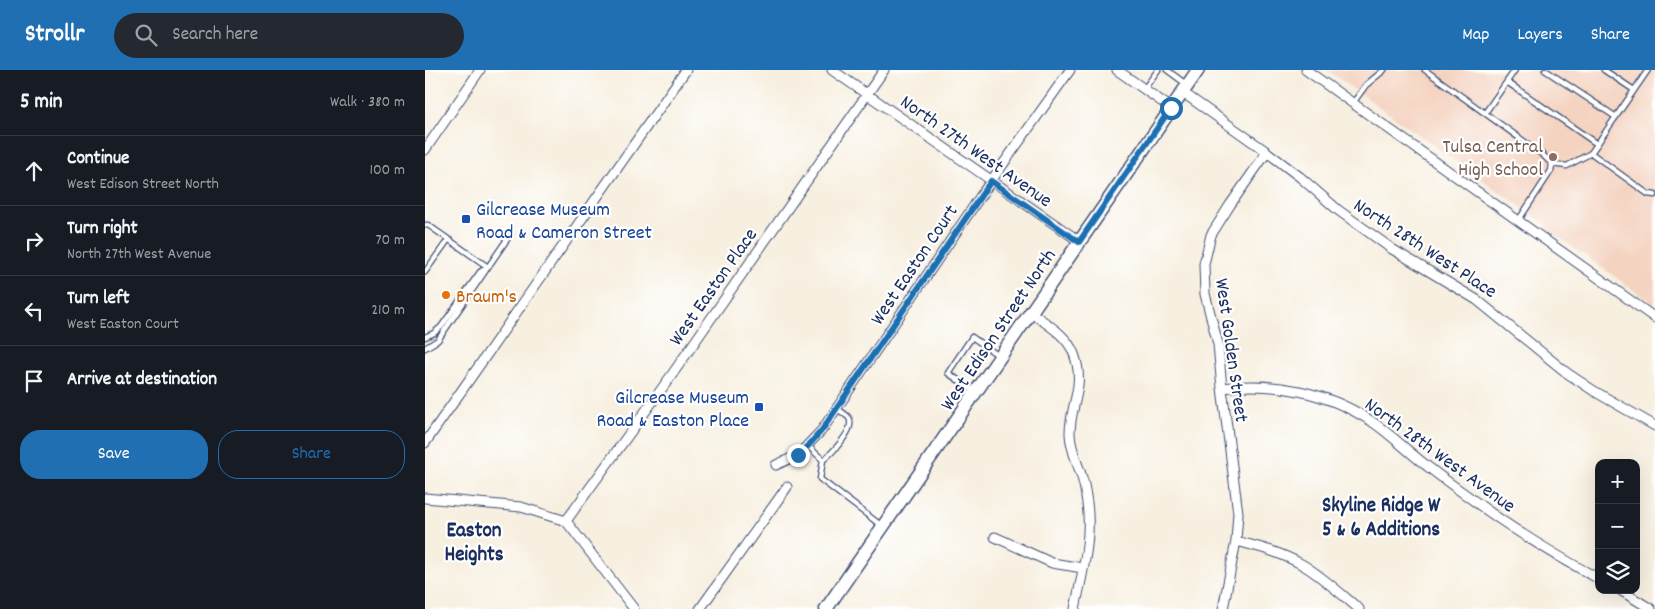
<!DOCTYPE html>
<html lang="en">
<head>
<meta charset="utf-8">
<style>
  body { margin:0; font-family:Dekko,sans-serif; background:#242831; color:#f1f3f6 }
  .controls { position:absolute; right:15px; bottom:15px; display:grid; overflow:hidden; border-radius:10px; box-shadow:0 5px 20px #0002 }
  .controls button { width:45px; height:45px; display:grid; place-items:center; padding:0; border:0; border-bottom:1px solid #363941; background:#171b24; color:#f1f3f6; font:25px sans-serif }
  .stop { position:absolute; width:15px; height:15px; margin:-11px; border:4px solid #1f6fb2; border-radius:50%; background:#fff }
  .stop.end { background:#1f6fb2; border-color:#fff; box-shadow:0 1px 5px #0008 }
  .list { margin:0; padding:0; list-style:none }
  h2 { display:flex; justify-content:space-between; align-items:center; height:65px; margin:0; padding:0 20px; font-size:21px }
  h2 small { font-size:16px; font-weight:400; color:#9ea1a6 }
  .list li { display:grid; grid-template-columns:32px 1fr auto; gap:15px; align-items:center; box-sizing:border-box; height:70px; padding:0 20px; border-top:1px solid #363941 }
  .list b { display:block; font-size:19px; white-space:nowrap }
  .list p { margin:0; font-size:16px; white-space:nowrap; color:#9ea1a6 }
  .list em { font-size:16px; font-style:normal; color:#9ea1a6 }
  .actions { display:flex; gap:10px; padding:15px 20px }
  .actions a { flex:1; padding:11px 0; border:1px solid #1f6fb2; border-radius:20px; text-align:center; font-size:18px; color:#1f6fb2 }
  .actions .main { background:#1f6fb2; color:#fff }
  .icon { flex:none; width:28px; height:28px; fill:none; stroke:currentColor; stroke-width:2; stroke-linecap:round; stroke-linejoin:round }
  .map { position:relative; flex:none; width:1230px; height:539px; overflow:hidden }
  header { display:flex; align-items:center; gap:30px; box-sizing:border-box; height:70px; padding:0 25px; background:#1f6fb2; color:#fff }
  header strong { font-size:24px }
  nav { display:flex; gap:28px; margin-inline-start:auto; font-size:18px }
  .search { width:350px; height:45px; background:#242831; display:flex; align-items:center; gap:12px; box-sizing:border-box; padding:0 18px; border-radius:28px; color:#9ea1a6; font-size:19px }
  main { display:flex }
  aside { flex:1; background:#171b24 }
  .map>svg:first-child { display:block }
  .built { fill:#f4d3c0 }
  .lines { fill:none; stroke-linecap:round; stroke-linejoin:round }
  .lane-casing { stroke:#3c4c71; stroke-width:7 }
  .street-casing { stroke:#3c4c71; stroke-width:11 }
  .secondary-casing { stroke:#3c4c71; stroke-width:15 }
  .lane { stroke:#fff; stroke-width:4.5 }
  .street { stroke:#fff; stroke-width:9 }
  .secondary { stroke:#fff; stroke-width:12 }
  .route { stroke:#1f6fb2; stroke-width:6 }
  .education-dot { fill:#8d6e63; stroke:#fff; stroke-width:2 }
  .transit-dot { fill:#1a4fb4; stroke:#fff; stroke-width:2 }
  .food-dot { fill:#e8710a; stroke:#fff; stroke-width:2 }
  .labels { text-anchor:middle; stroke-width:4.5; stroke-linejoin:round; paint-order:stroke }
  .education-label { font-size:20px; fill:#785e54; stroke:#fff; text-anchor:end }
  .street-label { font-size:20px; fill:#1b2f5e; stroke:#fff }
  .transit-label { font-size:20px; fill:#164399; stroke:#fff; text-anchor:start }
  .food-label { font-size:20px; fill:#c56008; stroke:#fff; text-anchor:start }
  .neighbourhood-label { font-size:21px; font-weight:bold; fill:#1b2f5e; stroke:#fff }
</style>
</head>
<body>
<header>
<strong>Strollr</strong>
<div class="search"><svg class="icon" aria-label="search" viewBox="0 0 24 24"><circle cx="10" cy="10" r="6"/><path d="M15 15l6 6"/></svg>Search here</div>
<nav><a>Map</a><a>Layers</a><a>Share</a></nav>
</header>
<main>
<aside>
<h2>5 min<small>Walk · 380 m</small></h2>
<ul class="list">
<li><svg class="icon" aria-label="ahead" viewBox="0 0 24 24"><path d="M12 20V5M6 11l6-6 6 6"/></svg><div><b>Continue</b><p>West Edison Street North</p></div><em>100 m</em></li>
<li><svg class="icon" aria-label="right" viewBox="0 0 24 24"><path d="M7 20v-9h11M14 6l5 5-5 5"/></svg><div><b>Turn right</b><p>North 27th West Avenue</p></div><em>70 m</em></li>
<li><svg class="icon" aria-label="left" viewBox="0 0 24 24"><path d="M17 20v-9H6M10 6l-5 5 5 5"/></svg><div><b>Turn left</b><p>West Easton Court</p></div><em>210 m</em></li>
<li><svg class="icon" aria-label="arrive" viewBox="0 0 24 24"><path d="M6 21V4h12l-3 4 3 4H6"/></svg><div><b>Arrive at destination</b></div></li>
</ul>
<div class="actions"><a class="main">Save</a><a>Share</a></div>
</aside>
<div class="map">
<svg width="1230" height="539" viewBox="0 0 1230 539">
  <rect width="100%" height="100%" fill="#fff"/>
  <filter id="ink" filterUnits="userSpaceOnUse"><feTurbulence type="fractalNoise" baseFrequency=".02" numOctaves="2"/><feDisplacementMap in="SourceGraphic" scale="10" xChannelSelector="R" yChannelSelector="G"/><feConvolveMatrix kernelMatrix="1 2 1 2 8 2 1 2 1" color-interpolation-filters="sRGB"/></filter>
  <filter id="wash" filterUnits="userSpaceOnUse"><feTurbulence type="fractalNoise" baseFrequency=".0096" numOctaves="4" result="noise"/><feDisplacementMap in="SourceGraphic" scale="20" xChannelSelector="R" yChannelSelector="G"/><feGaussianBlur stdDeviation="1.12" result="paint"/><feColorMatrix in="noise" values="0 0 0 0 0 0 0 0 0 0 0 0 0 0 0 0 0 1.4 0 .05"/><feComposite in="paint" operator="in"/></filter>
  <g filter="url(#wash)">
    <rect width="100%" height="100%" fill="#f7efdf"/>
    <path class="built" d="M902 0H1230V235L1122 159 1123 156Z"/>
  </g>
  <g filter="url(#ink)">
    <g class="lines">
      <defs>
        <path id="lane" d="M742 0 761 14
          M1000 0 1118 85 1127 94 1126 101 1093 151
          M1120 0 1191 47
          M1179 0 1209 20
          M1082 12 1172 74
          M719 19 733 0
          M928 33 941 15 959 0
          M1060 43 1090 0
          M1166 83 1223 124 1230 125
          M1127 94 1142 96 1166 83 1223 0
          M0 155H3L63 197
          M0 202 23 170
          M0 267 9 263 16 257 55 202 61 198
          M0 278 13 270 85 165
          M549 321 523 303 547 267 574 286
          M383 376 398 390 395 409 457 456
          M398 390C407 383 431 359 424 348 421 344 415 341 411 338"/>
        <path id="street" d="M407 0 654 171
          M692 0 746 38
          M881 0 1230 248
          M757 22 842 82 875 107 913 140 967 179 1052 230 1142 303 1169 321 1230 356
          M0 80 55 0
          M605 242C622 254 642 265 649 284 661 316 645 334 645 363 645 380 654 395 658 411 660 418 661 426 662 433 667 469 657 504 650 539
          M797 318C848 311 902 322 946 351 966 364 983 382 1002 396 1017 408 1033 419 1048 430 1088 460 1130 485 1174 509
          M0 373 261 0
          M351 395 373 385 397 360 559 121 645 0
          M0 428 96 437 141 451 209 539
          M141 451 246 306 459 0
          M570 467 627 493 658 498
          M811 471C835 477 857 483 878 495 898 507 916 524 934 539
          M1195 520 1226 539
          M275 539 362 417
          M798 539 811 471 813 443 797 318 793 274 780 224 779 194 786 165 805 135 842 82"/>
        <path id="secondary" d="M401 539 773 0"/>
      </defs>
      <use href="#lane" class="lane-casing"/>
      <use href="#street" class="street-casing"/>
      <use href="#secondary" class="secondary-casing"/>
      <use href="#lane" class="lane"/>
      <use href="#street" class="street"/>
      <use href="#secondary" class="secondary"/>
    </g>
  </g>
  <g class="lines" filter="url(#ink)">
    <path class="route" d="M373 385 383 376 397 360 566 111 654 172 746 38"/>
  </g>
  <circle class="education-dot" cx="1128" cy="87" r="5"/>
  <g class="transit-dot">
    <rect x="36" y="144" width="10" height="10" rx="2.5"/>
    <rect x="329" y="332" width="10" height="10" rx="2.5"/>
  </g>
  <circle class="food-dot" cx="21" cy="225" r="5"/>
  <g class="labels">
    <g class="education-label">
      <text x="1118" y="82">Tulsa Central<tspan x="1118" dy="23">High School</tspan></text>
    </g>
    <g class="street-label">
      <text transform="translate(552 80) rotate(35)" y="7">North 27th West Avenue</text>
      <text transform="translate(1001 177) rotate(33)" y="7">North 28th West Place</text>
      <text transform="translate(488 194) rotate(-56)" y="7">West Easton Court</text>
      <text transform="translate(287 216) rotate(-55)" y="7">West Easton Place</text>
      <text transform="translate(572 259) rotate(-56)" y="7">West Edison Street North</text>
      <text transform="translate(808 280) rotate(82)" y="7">West Golden Street</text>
      <text transform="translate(1016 384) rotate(36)" y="7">North 28th West Avenue</text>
    </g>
    <g class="transit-label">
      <text x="51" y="145">Gilcrease Museum<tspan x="51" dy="23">Road &amp; Cameron Street</tspan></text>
      <text x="324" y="333" text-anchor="end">Gilcrease Museum<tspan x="324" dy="23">Road &amp; Easton Place</tspan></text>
    </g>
    <g class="food-label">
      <text x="31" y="232">Braum's</text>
    </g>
    <g class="neighbourhood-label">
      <text x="956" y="441">Skyline Ridge W<tspan x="956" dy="24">5 &amp; 6 Additions</tspan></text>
      <text x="49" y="466">Easton<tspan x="49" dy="24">Heights</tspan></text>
    </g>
  </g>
</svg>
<div class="controls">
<button>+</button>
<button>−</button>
<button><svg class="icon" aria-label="layers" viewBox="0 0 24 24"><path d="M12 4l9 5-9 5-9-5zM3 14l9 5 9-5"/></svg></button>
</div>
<div class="stop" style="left:746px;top:38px"></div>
<div class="stop end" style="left:373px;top:385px"></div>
</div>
</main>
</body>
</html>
